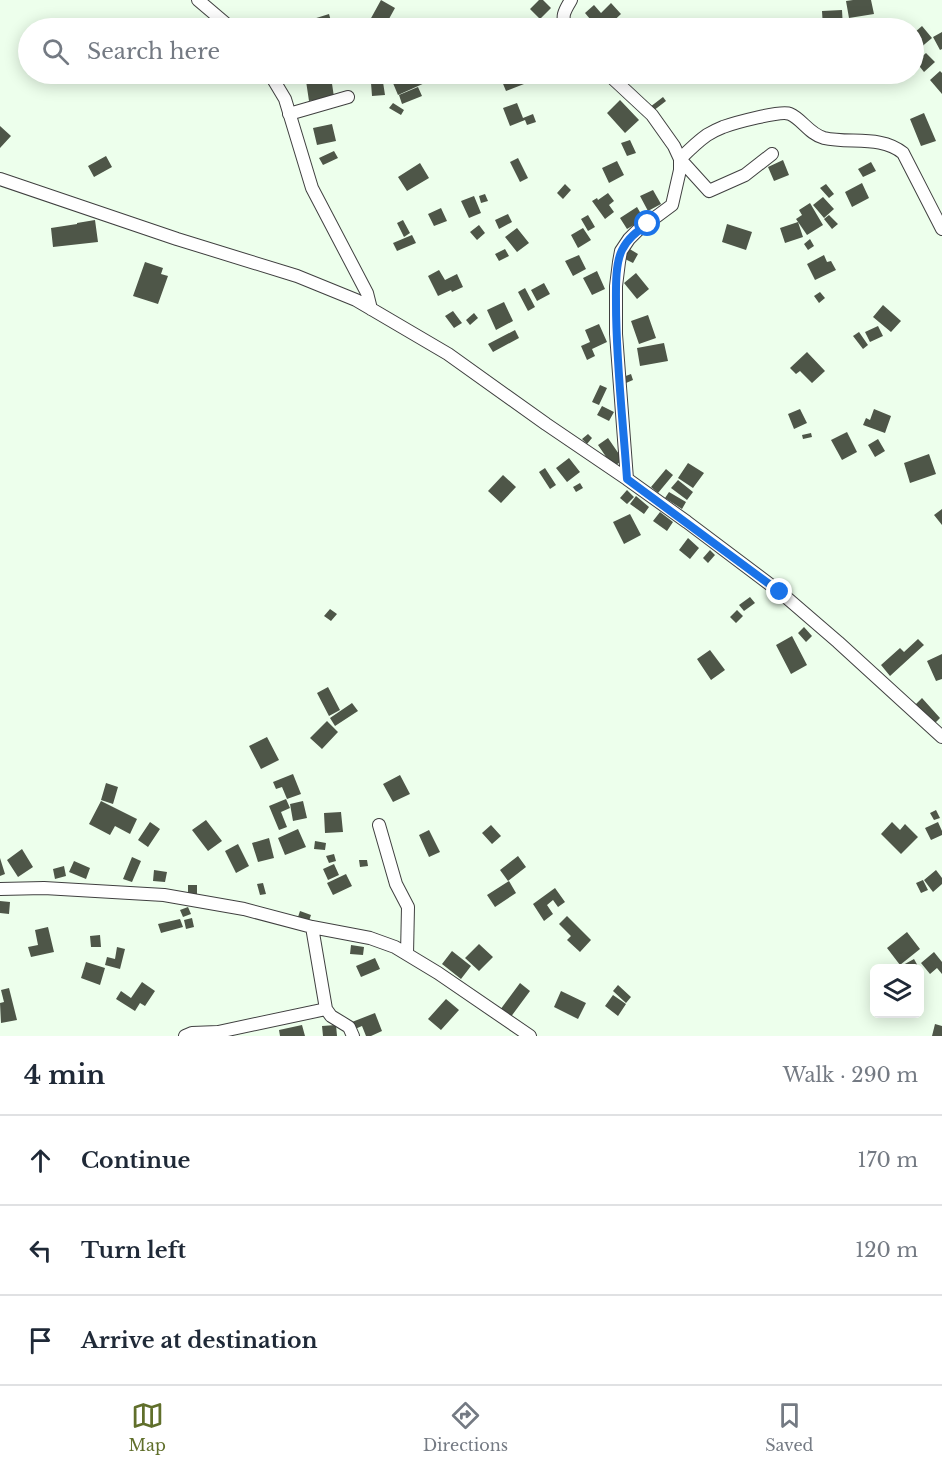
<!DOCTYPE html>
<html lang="en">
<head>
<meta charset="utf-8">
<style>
  body { margin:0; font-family:"Libre Baskerville",serif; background:#f2f2f3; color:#1f2937 }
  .controls { position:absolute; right:18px; bottom:18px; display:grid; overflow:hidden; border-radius:9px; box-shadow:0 3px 15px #0003 }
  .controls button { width:54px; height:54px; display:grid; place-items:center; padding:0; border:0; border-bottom:2px solid #e0e1e3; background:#fff; color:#1f2937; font:30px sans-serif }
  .stop { position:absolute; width:18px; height:18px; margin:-14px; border:4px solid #1a73e8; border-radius:50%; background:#fff }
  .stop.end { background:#1a73e8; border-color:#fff; box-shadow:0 2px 6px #0008 }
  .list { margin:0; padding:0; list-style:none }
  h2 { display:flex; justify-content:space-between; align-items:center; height:78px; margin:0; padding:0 24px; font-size:26px }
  h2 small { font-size:20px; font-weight:400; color:#747a83 }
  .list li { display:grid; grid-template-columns:39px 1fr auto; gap:18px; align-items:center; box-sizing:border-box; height:90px; padding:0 24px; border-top:2px solid #e0e1e3 }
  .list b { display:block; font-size:22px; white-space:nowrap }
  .list em { font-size:20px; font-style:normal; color:#747a83 }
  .icon { flex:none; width:33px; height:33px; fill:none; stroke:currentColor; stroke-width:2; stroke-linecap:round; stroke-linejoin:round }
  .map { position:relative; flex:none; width:942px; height:1036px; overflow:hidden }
  .search { position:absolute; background:#fff; box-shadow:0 3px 15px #0003; left:18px; right:18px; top:18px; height:66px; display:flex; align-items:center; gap:15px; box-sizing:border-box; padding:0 21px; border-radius:33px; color:#747a83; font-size:22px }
  .sheet { height:348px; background:#fff }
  nav { display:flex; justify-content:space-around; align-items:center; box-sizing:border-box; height:84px; border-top:2px solid #e0e1e3; background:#fff; font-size:16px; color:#747a83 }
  nav a { display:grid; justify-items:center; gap:3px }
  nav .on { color:#606f2b }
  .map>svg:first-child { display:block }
  .building { fill:#4e5648 }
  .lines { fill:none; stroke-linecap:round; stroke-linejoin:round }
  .minor-casing { stroke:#404040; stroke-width:14 }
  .minor { stroke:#fff; stroke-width:12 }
  .route { stroke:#1a73e8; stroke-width:8 }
</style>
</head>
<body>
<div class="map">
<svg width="942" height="1036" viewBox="0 0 942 1036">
  <rect width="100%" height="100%" fill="#edffec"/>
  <path class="building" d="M381 0 395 8 384 28 370 20Z
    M539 0H543L551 8 540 19 530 9Z
    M853 0H871L874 14 849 18 846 1Z
    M611 3 621 14 606 28H594L587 21 590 19 585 13 594 5 601 13Z
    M842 10 843 28H823L822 11Z
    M329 14 333 28H312L310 20Z
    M367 24 368 28H352L351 26Z
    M922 26 932 38 919 49 914 43V33Z
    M942 32V49L940 50 933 37Z
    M926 53 935 62 924 72 916 62Z
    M940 71 942 73V94L930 80Z
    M309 74H320L321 76 312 79Z
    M343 74H361V76L344 77Z
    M396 74H423L427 82 398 95 390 76Z
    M514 74H520L524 84 506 91 501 79Z
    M331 77 334 97 309 101 306 81Z
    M383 82 385 95 372 96 371 83Z
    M418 87 422 96 402 104 399 95Z
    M663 97 666 101 653 111 650 107Z
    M620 100 639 120 625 133 607 113Z
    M393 103 404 110 401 115 389 108Z
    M517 103 523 118 533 114 536 122 527 125 525 120 510 126 503 108Z
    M924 113 936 141 921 146 910 119Z
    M332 124 336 141 317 145 313 128Z
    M0 126 11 136 0 148Z
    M630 140 636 153 627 156 621 143Z
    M334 151 338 158 323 165 319 158Z
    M106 156 112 167 94 177 88 166Z
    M518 158 528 178 520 182 510 162Z
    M783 160 789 175 774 181 768 167Z
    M617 161 624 175 609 183 602 168Z
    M871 162 876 171 863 177 858 169Z
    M420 163 429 178 407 191 398 177Z
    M862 183 869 198 852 207 845 192Z
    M565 184 571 190 563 199 557 193Z
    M826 184 834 194 829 198 820 188Z
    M653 190 661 204 648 211 640 196Z
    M608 193 614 201 609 205 614 212 605 219 592 201 597 198 598 200Z
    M485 194 488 201 481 203 479 196Z
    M474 196 481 213 469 218 461 201Z
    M823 197 834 209 824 218 813 205Z
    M810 203 823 225 807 235 796 219 802 215 799 210Z
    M637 207 644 219 627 229 620 218Z
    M441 208 447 221 434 226 428 214Z
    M508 214 512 222 499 229 495 220Z
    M588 215 595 227 588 231 581 219Z
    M829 215 838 224 832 229 824 219Z
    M95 220 98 242 53 247 51 228 77 224V223Z
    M403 220 410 233 404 237 397 223Z
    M798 222 803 237 785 243 780 228Z
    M727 224 752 232 746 250 722 242Z
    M479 225 485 233 477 240 470 232Z
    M517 228 529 243 517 252 505 237Z
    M583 228 591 240 578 248 571 235Z
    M412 235 416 243 397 251 393 243Z
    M810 239 814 246 808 250 804 244Z
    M628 248 638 254 633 263 623 258Z
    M505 249 509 256 499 261 495 254Z
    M579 255 586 269 573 276 565 261Z
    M824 255 827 262 831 261 836 270 815 280 807 264Z
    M145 262 163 268 161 274 168 276 158 304 133 296Z
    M439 270 445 280 457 274 463 287 452 292 451 290 438 296 428 276Z
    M597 271 605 289 592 295 583 278Z
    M636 273 649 289 637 299 624 283Z
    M544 283 550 294 537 301 531 290Z
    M525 288 535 307 528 311 518 292Z
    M820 292 825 298 819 303 814 296Z
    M504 302 513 321 496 330 487 310Z
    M883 305 901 321 891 332 873 317Z
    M453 311 462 323 454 328 445 316Z
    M474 313 478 318 470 325 466 320Z
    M648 315 656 338 639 344 631 321Z
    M599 324 607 342 592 349 595 356 587 360 581 346 590 342 585 330Z
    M878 326 883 336 870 342 865 332Z
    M515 330 519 338 493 352 488 344Z
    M859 332 868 345 863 349 853 336Z
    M664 343 668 361 640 366 637 348Z
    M807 352 825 371 812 383 800 371 796 374 790 368Z
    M631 374 633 380 626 383 623 377Z
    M600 385 607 388 599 405 592 402Z
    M602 406 614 412 609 421 597 415Z
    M800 409 807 423 794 429 788 414Z
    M874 409 891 416 885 433 863 425 866 418 870 420Z
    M847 432 857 452 842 460 831 440Z
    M811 433 812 437 803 439 802 435Z
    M588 434 592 438 587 444 582 439Z
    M608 438 623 460 613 467 598 445Z
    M878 439 885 451 875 457 868 445Z
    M929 454 936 474 910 483 904 463Z
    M569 458 580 472 567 482 556 468Z
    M688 463 704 473 693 488 678 478Z
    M545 468 556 485 550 489 539 472Z
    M666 469 673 475 658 493 651 487Z
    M503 475 516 487 501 503 488 491Z
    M678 480 693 492 687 500 671 488Z
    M580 483 583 488 576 492 573 487Z
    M627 490 634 497 627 504 620 498Z
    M669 492 686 502 682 509 665 498Z
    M636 496 649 507 644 514 630 504Z
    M942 509V525L934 515Z
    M660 512 673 522 667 531 653 521Z
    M630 514 641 535 624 544 613 522Z
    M688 538 699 548 690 559 679 550Z
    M710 550 715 555 708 563 703 558Z
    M750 597 755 603 744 611 739 605Z
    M330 609 337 614 331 621 324 616Z
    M737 610 743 616 736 623 730 617Z
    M804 627 812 636 806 642 798 633Z
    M792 636 807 665 791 674 776 645Z
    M918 639 924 645 890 676 881 665 900 648 904 652Z
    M710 650 725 670 711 680 697 659Z
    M942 654V679L936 681 927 661Z
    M328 687 340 710 329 716 317 693Z
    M922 698 940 718 934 724 915 705Z
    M352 703 358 711 335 726 330 718Z
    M327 721 338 732 322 749 310 738Z
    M267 737 279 760 261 769 249 746Z
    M293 774 301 794 287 799 282 787 276 789 273 782Z
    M400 775 410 794 393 802 383 784Z
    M106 783 118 787 113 804 101 800Z
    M286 799 290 808 281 812 287 827 279 830 269 806Z
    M101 801 137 819 130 834 115 826 110 835 89 824Z
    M303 801 307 818 293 821 290 804Z
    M936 810 940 818 934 820 930 813Z
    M341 812 343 832 325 833 324 813Z
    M206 820 222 841 208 851 192 830Z
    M150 822 160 829 148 847 138 840Z
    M892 822 900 830 905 824 918 837 901 854 881 834Z
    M938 822 942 831V835L931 840 925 828Z
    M491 825 501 836 492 844 482 833Z
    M298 829 306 847 285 855 278 838Z
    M429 830 440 852 429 857 419 835Z
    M269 838 274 858 258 862 252 843Z
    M315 841 326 843 325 850 314 849Z
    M238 844 249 866 236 873 225 851Z
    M22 849 33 867 18 877 7 860Z
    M334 854 336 861 329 863 326 856Z
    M518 856 526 867 508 881 500 870Z
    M132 857 141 861 132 882 123 879Z
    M0 858 5 874 0 876Z
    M359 860H367L368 866 360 867Z
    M74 861 90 868 86 879 69 872Z
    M334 864 339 875 328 880 323 869Z
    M64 866 66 876 55 879 53 869Z
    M154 870 167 872 165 882 153 881Z
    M936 870 942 878V884L933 892 924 880Z
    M346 874 352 886 333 895 327 883Z
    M923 880 928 890 921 893 916 883Z
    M509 881 516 893 495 907 487 895Z
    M263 883 266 894 260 895 257 884Z
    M188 885H197V894H188Z
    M555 888 565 902 558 907 553 900 547 905 553 914 544 921 533 904Z
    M0 901 10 902 9 914 0 913Z
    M188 907 191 914 183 917 180 910Z
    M300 911 311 915 309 921 298 917Z
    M567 916 591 940 580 952 567 940 571 936 559 924Z
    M192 918 194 927 186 929 184 920Z
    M180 919 183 927 161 933 158 924Z
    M48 927 54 952 31 957 28 947 38 945 35 930Z
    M907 932 920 949 900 965 887 948Z
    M100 935 101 947H91L90 936Z
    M479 944 493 957 479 971 465 958Z
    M351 945 364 947 363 955 350 954Z
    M117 947 125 949 120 969 105 965 107 957 115 959Z
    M452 951 471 966 461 979 442 964Z
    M934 952 942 962V974L937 968 930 974 921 963Z
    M375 958 380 969 361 977 356 966Z
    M914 959 919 968H904L903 965Z
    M86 962 105 968 100 985 81 978Z
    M142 982 155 991 145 1006 140 1003 135 1011 116 999 121 991 131 998Z
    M520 983 530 991 510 1018 500 1010Z
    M618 985 631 997 626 1003 613 991Z
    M9 988 17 1020 1 1023 0 1003 4 1002 1 990Z
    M561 991 586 1003 578 1019 554 1007Z
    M613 995 626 1004 618 1016 605 1006Z
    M446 999 459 1010 441 1030 428 1019Z
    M375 1013 382 1031 371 1036H366L362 1026 355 1029 352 1022Z
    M935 1024 942 1026V1036H932Z
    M302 1025 305 1036H280L279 1030Z
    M336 1025 337 1036H323L322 1026Z"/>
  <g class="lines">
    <defs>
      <path id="minor" d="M198 0 231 28
        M567 28C560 17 565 10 571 0
        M270 74 285 99 312 188 367 293 371 309
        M608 74 652 115 674 146 680 159V170L672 205 637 231 629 239 621 251 619 262 616 286V334L627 479
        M289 114 348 97
        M772 154 745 175 709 191 680 159C688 151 697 142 707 135 712 132 718 129 723 127 734 123 781 110 790 114 802 119 809 134 824 138 850 144 881 135 903 153L942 229
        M0 179 177 239 297 276 356 300 448 354 546 424 627 479 687 522 780 592 838 642 942 737
        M379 825 396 884 408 907 407 954
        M0 889 44 888 164 895 244 909 312 927 370 938 395 947 438 973 530 1036
        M312 927 326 1009 331 1016 349 1027 353 1036
        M185 1036 192 1033 218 1032 326 1009"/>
    </defs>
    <use href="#minor" class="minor-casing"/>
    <use href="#minor" class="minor"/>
  </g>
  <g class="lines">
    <path class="route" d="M648 224C637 231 628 238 622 250 615 264 616 289 616 304 616 362 623 421 627 479L780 592"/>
  </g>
</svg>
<div class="controls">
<button><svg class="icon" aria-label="layers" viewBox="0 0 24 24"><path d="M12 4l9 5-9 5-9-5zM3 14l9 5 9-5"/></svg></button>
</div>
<div class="stop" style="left:648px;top:224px"></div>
<div class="stop end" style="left:780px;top:592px"></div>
<div class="search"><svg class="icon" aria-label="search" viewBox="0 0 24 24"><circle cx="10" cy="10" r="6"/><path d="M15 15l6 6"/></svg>Search here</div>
</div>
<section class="sheet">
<h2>4 min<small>Walk · 290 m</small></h2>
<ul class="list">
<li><svg class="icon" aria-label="ahead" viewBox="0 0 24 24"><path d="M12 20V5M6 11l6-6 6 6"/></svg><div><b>Continue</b></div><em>170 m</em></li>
<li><svg class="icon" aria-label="left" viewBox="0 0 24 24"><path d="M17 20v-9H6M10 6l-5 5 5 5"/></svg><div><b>Turn left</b></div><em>120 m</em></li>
<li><svg class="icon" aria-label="arrive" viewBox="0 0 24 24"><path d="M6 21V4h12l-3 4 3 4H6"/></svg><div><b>Arrive at destination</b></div></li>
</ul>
</section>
<nav>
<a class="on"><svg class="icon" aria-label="map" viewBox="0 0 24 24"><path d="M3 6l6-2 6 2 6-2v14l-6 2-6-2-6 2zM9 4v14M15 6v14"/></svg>Map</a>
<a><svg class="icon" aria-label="directions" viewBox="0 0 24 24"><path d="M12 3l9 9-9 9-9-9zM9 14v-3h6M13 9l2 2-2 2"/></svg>Directions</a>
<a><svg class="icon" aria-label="saved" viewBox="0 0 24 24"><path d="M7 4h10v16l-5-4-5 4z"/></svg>Saved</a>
</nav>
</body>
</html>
